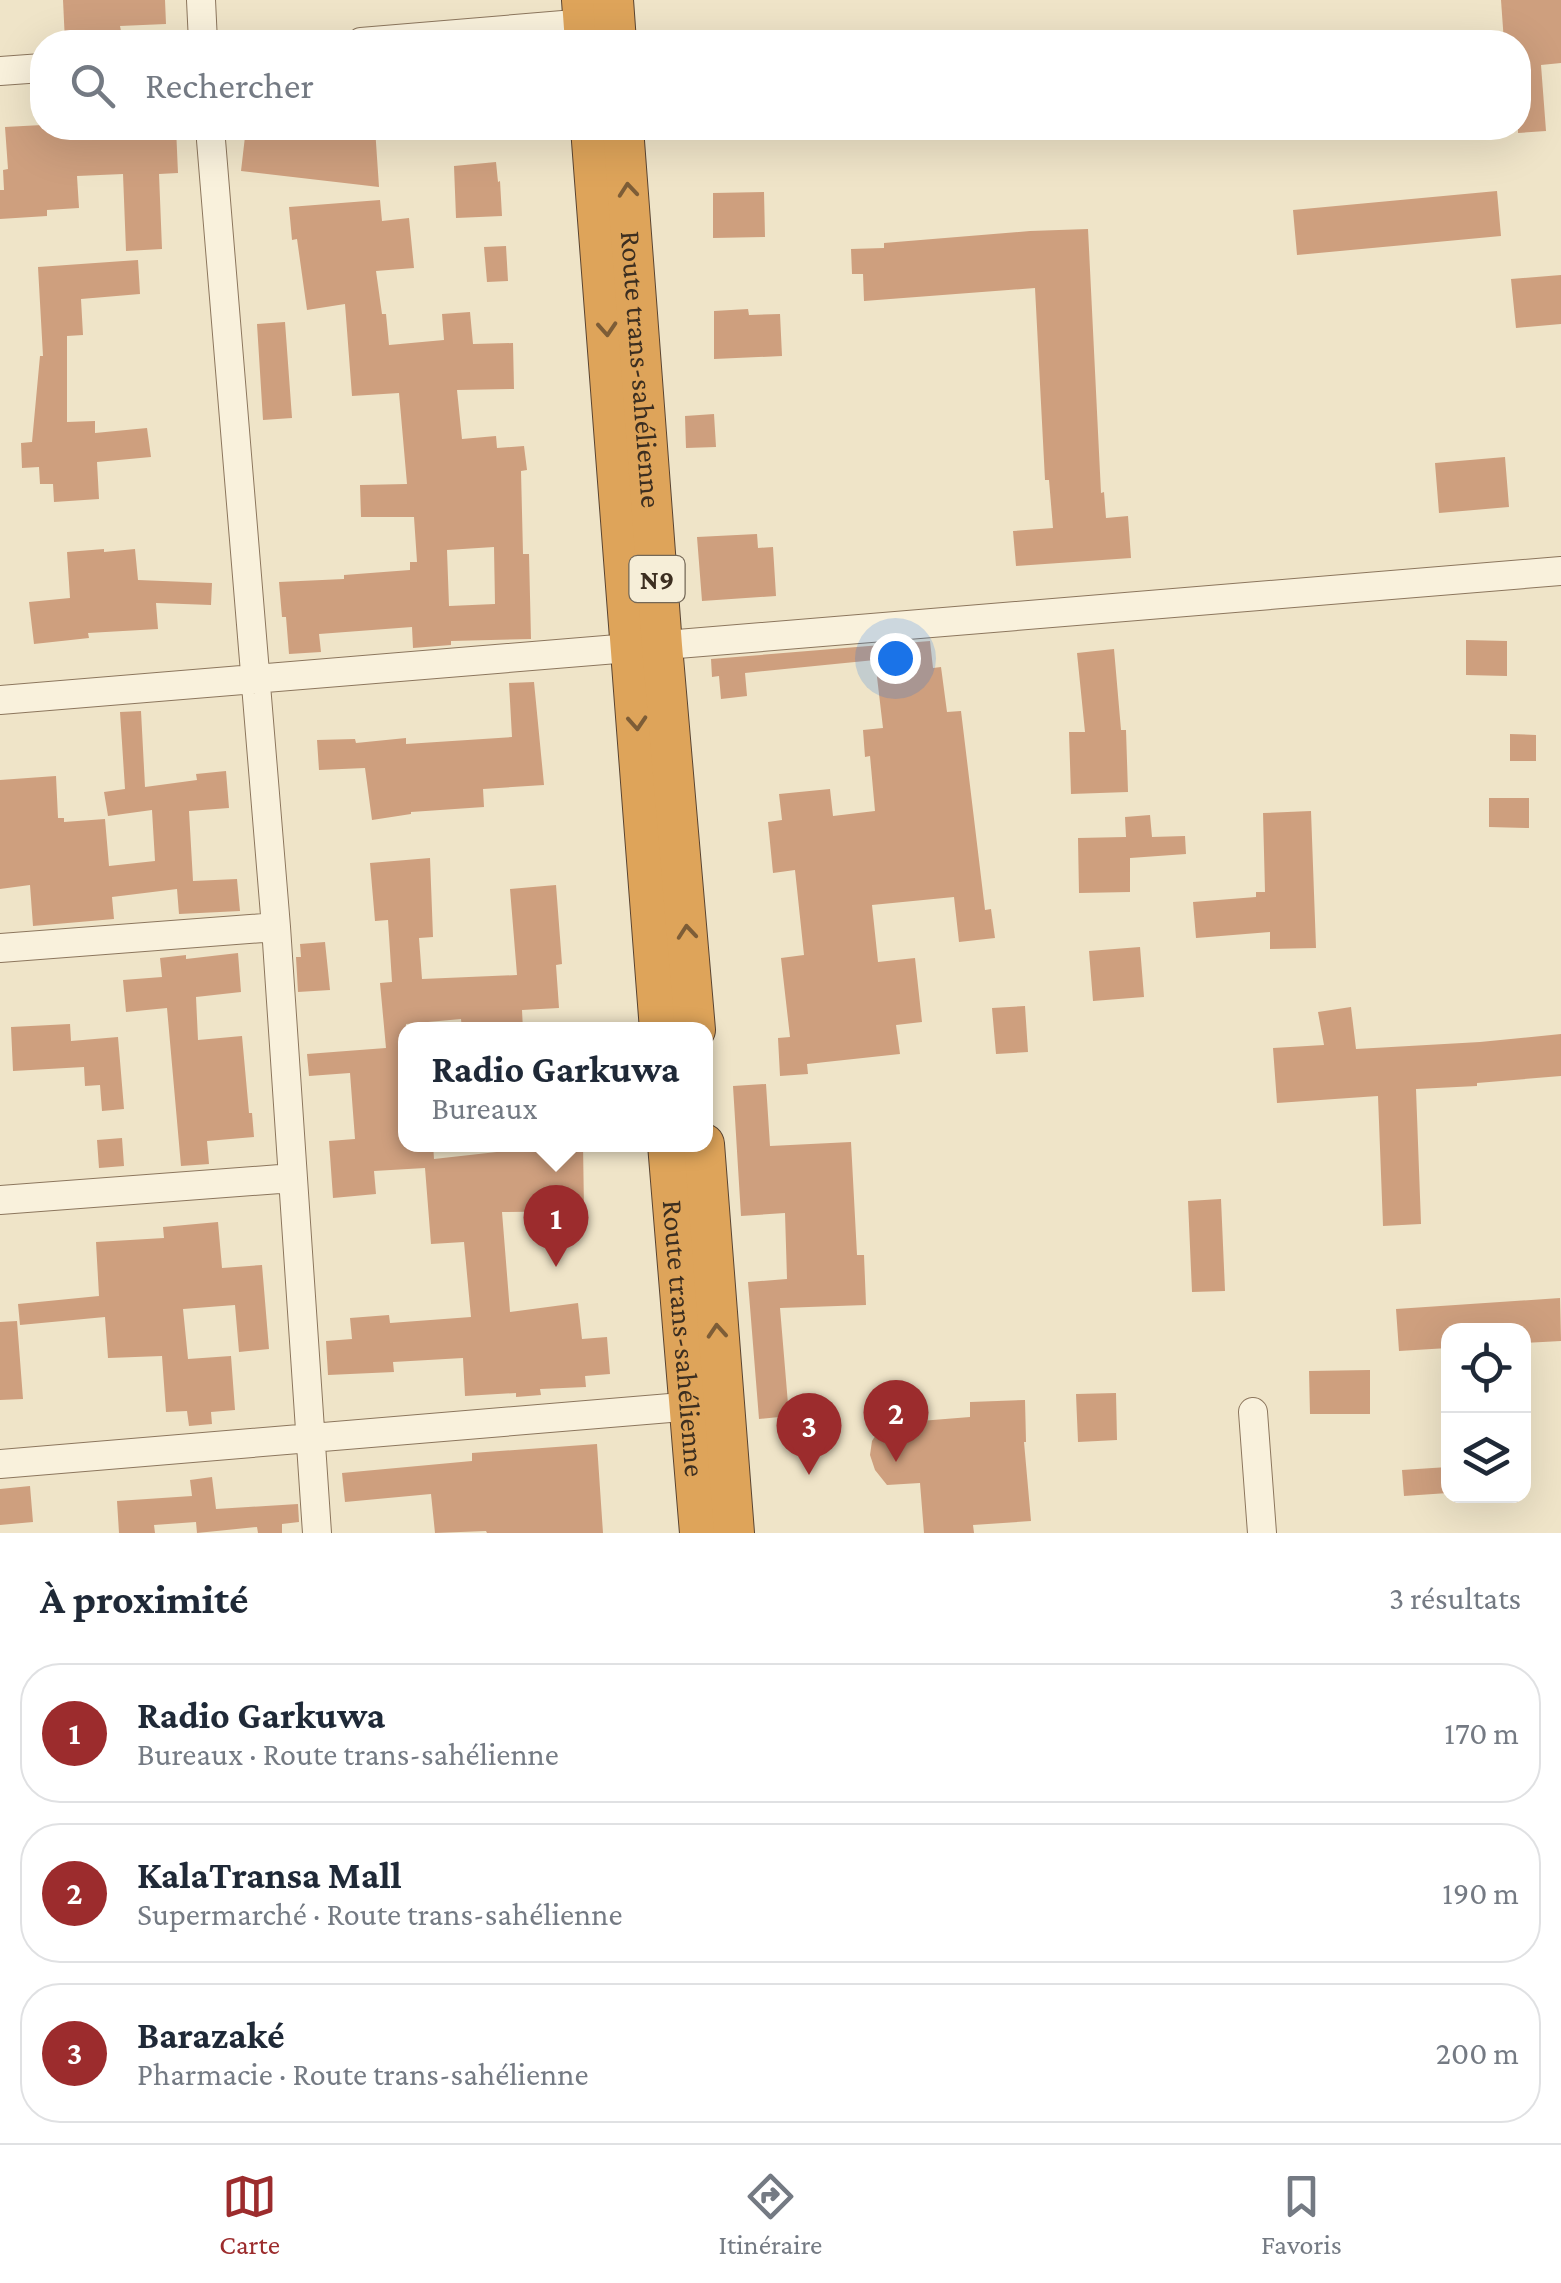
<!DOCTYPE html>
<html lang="fr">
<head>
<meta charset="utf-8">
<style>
  body { margin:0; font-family:"Crimson Pro",serif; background:#f2f2f3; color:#1f2937 }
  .controls { position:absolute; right:30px; bottom:30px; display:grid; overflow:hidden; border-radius:20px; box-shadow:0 10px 40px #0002 }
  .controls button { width:90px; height:90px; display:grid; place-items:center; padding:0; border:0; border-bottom:2px solid #e0e1e3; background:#fff; color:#1f2937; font:50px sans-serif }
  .you { position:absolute; left:895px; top:658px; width:35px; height:35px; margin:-25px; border:8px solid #fff; border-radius:50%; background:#1a73e8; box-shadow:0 0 0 15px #1a73e833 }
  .badge { display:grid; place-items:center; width:65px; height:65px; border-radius:50%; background:#9c2c2d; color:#fff; font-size:32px; font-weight:700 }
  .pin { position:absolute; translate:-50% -82px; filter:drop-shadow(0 2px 5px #0008) }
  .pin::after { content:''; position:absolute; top:52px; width:35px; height:30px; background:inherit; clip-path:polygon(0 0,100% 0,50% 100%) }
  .popup { position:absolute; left:398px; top:1022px; width:315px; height:130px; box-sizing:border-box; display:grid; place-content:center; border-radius:20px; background:#fff; filter:drop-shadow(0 2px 8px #0005); font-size:32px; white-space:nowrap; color:#747a83 }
  .popup b { font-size:38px; color:#1f2937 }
  .popup::after { content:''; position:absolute; left:50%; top:100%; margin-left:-20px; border:20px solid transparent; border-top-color:#fff }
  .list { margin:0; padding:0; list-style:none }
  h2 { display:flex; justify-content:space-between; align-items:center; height:130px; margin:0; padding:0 40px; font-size:42px }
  h2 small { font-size:32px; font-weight:400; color:#747a83 }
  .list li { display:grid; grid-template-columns:65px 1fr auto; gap:30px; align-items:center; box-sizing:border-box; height:140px; margin:0 20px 20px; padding:0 20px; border:2px solid #e0e1e3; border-radius:40px }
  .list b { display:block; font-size:38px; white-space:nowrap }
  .list p { margin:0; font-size:32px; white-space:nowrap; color:#747a83 }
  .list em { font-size:32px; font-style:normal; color:#747a83 }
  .icon { flex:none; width:55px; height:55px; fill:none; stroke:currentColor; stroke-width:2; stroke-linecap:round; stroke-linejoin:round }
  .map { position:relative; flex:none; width:1561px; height:1533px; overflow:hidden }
  .search { position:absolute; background:#fff; box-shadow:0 10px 40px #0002; left:30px; right:30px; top:30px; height:110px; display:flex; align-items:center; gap:25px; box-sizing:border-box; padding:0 35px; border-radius:40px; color:#747a83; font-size:38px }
  .sheet { height:610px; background:#fff }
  nav { display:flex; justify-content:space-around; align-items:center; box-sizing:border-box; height:140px; border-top:2px solid #e0e1e3; background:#fff; font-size:28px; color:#747a83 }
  nav a { display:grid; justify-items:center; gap:5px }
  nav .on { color:#9c2c2d }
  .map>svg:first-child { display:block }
  .building { fill:#ce9f7e; fill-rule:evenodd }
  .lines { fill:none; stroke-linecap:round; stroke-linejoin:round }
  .minor-casing { stroke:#8c765d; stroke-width:30 }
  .highway-casing { stroke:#5a4431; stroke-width:42 }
  .minor { stroke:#f9f1dc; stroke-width:28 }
  .highway { stroke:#dea45a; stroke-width:40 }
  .oneway { stroke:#7d5d37 }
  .labels { text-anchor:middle; stroke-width:8; stroke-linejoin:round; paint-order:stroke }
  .shield { fill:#f6eed8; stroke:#746857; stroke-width:2.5 }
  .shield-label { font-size:28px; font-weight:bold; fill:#3c2e20 }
  .street-label { font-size:30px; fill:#3c2e20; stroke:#f6eed8 }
</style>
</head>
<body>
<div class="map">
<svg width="1561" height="1533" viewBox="0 0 1561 1533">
  <rect width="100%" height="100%" fill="#efe4c8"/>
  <path class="building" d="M63 0H165L166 24 120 26 121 31 97 33V42H65Z
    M1501 0H1561V63L1541 65 1546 131 1518 133V42H1504Z
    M42 125V128H176L178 173 159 174 162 249 126 251 123 174 77 176 79 208 47 210V216L0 219V190H4L3 170 8 169 5 127Z
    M246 128H375L379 187 241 171Z
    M496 162 498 182 500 181 502 216 456 218 454 166Z
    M1497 191 1501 236 1297 255 1293 210Z
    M764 192 765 237 713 238V193Z
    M380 200 382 221 409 218 414 268 376 271 382 314H386L389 345 444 340 442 314 470 312 473 344 513 343 514 389 457 390 462 439 496 436 497 448 524 446 527 470 521 471 523 554H529L531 639 451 641V645L413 648 412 627 319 634 321 652 289 654 286 617H282L279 582 344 579V575L410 570V562H417L414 517H361L360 485 407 484 399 393 352 396 345 304 307 310 297 239 292 240 289 207ZM494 547 495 604 449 606 447 550Z
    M1088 229 1101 493 1104 492 1106 518 1128 516 1131 558 1016 566 1013 531 1053 528 1049 480H1045L1035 288 864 301 863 274H852L851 249 884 248V243L1030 231Z
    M506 246 508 281 487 282 484 247Z
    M138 260 140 294 81 299 83 335 67 336V422L95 421V433L147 428 151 457 97 462 99 499 54 502 53 484H40L39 467 22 468 21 443 32 442 40 356H43L38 267Z
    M1561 275V324L1516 328 1511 279Z
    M748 309 749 315 780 314 782 356 714 359V311Z
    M285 322 292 418 263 420 257 324Z
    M714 414 716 447 686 448 685 416Z
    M1505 457 1509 507 1439 513 1435 463Z
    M757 534 758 548 773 547 776 596 702 601 697 537Z
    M104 549V552L135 549 138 580 212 583 211 605 156 603 158 629 88 633 89 638 34 644 29 602 70 598 67 552Z
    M1466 640 1507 641V676L1466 675Z
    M930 641 933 668 941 667 947 712 961 711 985 910 991 909 995 938 959 942 954 897 872 905 878 962 915 958 922 1022 896 1025 900 1054 807 1064 808 1074 780 1076 778 1038 790 1037 781 958 804 955 795 870 773 873 768 822 782 820 779 794 830 789 833 816 875 811 870 756 865 757 863 730 883 728 875 660 745 673 747 696 721 699 719 676 712 677 711 659Z
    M1114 649 1121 730H1126L1128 792 1071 794 1069 732H1085L1077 653Z
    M534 682 544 785 483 789 484 807 411 812V814L372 820 365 768 319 770 317 740 355 739 356 743 406 738V744L512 737 509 683Z
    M141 711 145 787 197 780 196 774 226 771 229 808 189 811 193 881 237 879 240 911 179 914 177 889 112 897 114 919 33 926 30 885 0 889V780L56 776 58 818H64V822L105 819 109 866 155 861 152 810 108 816 104 792 125 789 120 712Z
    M1510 734 1536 735V761H1510Z
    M1489 798H1529V828L1489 827Z
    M1311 811 1316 948 1270 949V932L1196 938 1193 902 1256 897V892H1265L1263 813Z
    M1150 815 1152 837 1185 836 1186 854 1130 858V892L1079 893 1078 838 1126 837 1125 817Z
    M430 858 433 937 419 938 422 979 517 975 510 889 556 885 562 964 556 965 559 1008 522 1010 523 1030H462L461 1019 406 1024V1144H433L434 1159 532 1148V1144H583L584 1211 502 1212 510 1312 578 1303 582 1339 607 1337 610 1374 585 1376 586 1387 540 1389 541 1395 516 1397V1393L465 1396 463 1358 393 1362 394 1372 328 1375 326 1341 352 1339 350 1318 389 1315 390 1323 471 1317 464 1242 431 1244 425 1168 374 1171 376 1194 333 1198 329 1141 355 1139 350 1073 309 1076 307 1054 386 1048 380 983 392 982 388 920 375 921 370 863Z
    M325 942 330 990 298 992 296 957H301L300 944Z
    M1140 947 1144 997 1093 1001 1089 951Z
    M238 953 241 992 196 997 198 1040 242 1036 249 1113H252L254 1137 207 1141 209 1164 181 1166 167 1008 126 1012 123 980 162 977 160 958 186 955V959Z
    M1025 1006 1028 1052 996 1054 992 1008Z
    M1351 1007 1356 1049 1480 1042 1561 1034V1076L1477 1083V1086L1416 1089 1421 1224 1383 1226 1378 1096 1277 1103 1273 1048 1324 1045 1318 1012Z
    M70 1024 71 1041 118 1037 124 1109 102 1111 100 1085 85 1086 84 1067 13 1071 11 1027Z
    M766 1084 770 1146 851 1142 857 1255H864L866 1305 780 1308 789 1416 759 1419 748 1282 787 1279 785 1213 741 1216 733 1086Z
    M122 1138 124 1166 99 1168 97 1140Z
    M1221 1199 1225 1291 1192 1292 1188 1201Z
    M218 1222 222 1268 262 1265 269 1349 239 1352 235 1305 183 1309 188 1359 231 1356 235 1410 211 1412 212 1424 189 1426 187 1411 166 1412 162 1356 108 1358 105 1317 20 1325 18 1304 99 1296 96 1242 164 1238 163 1227Z
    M1560 1298 1561 1341 1524 1343V1330H1448V1348L1399 1351 1396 1309Z
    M17 1321 23 1399 0 1400V1322Z
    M1370 1370V1414H1310L1309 1371Z
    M1116 1393 1117 1440 1078 1442 1076 1394Z
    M1025 1400 1026 1442H1024L1031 1521 973 1525 974 1533H924L920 1483 887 1485 875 1470 870 1455 872 1441 883 1424 970 1417V1402Z
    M597 1444 603 1533H487L486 1531 435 1533 431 1494 345 1502 342 1473 472 1461V1453Z
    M1448 1467V1493L1404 1496 1402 1470Z
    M212 1477 216 1509 298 1504 299 1522 282 1524V1533H258L257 1527 197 1533 196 1522 154 1525 155 1533H119L117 1501 192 1496 190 1480Z
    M30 1486 33 1522 0 1525V1489Z"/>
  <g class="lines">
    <defs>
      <path id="minor" d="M201 0 203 42
        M361 42 599 22
        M0 71 42 68
        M210 128 276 927 317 1533
        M0 700 1561 571
        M0 948 276 927
        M0 1200 293 1178
        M1253 1412 1262 1533
        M0 1464 706 1405"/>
      <g id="highway">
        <path d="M582 0 585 42"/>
        <path d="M613 0 616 42"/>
        <path d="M591 128 660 1030"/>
        <path id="s1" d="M623 128 662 646 695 1030"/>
        <path id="s2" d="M668 1144 700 1533"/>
        <path d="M704 1144 734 1533"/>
      </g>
    </defs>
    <use href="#minor" class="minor-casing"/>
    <use href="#highway" class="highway-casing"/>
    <use href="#minor" class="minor"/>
    <use href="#highway" class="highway"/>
  </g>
  <defs><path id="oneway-chevron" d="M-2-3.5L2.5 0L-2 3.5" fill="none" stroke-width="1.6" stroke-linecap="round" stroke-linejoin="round" transform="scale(2.5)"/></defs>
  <g class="oneway">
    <use href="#oneway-chevron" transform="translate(628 190) rotate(-95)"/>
    <use href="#oneway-chevron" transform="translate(607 329) rotate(86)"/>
    <use href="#oneway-chevron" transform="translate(637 723) rotate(86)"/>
    <use href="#oneway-chevron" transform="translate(687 932) rotate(-95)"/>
    <use href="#oneway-chevron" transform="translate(717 1331) rotate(-94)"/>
  </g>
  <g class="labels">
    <rect class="shield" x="629.5" y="556" width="55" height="46" rx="8"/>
    <g class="shield-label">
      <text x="657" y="589">N9</text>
    </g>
    <g class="street-label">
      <text dy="10" stroke="none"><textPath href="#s1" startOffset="242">Route trans-sahélienne</textPath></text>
      <text dy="10" stroke="none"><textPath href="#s2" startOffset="195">Route trans-sahélienne</textPath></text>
    </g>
  </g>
</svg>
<div class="controls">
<button><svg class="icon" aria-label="locate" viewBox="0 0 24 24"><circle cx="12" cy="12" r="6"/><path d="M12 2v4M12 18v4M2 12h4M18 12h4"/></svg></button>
<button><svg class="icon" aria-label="layers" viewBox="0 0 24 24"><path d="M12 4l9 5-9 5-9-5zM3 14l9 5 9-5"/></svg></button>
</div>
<div class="you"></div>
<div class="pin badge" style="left:556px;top:1267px">1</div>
<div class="popup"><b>Radio Garkuwa</b>Bureaux</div>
<div class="pin badge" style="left:896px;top:1462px">2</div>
<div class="pin badge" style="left:809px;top:1475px">3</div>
<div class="search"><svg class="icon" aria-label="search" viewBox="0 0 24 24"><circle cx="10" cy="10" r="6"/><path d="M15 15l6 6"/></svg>Rechercher</div>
</div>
<section class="sheet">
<h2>À proximité<small>3 résultats</small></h2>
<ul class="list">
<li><span class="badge">1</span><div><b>Radio Garkuwa</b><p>Bureaux · Route trans-sahélienne</p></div><em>170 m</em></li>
<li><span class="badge">2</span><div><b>KalaTransa Mall</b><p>Supermarché · Route trans-sahélienne</p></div><em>190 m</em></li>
<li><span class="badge">3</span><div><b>Barazaké</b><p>Pharmacie · Route trans-sahélienne</p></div><em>200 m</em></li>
</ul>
</section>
<nav>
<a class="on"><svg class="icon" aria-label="map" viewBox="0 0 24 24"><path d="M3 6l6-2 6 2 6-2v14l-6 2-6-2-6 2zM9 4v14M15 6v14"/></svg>Carte</a>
<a><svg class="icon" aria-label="directions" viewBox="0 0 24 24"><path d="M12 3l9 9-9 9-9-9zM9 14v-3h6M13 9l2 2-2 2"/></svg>Itinéraire</a>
<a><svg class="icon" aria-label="saved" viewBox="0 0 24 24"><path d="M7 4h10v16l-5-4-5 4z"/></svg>Favoris</a>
</nav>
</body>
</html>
